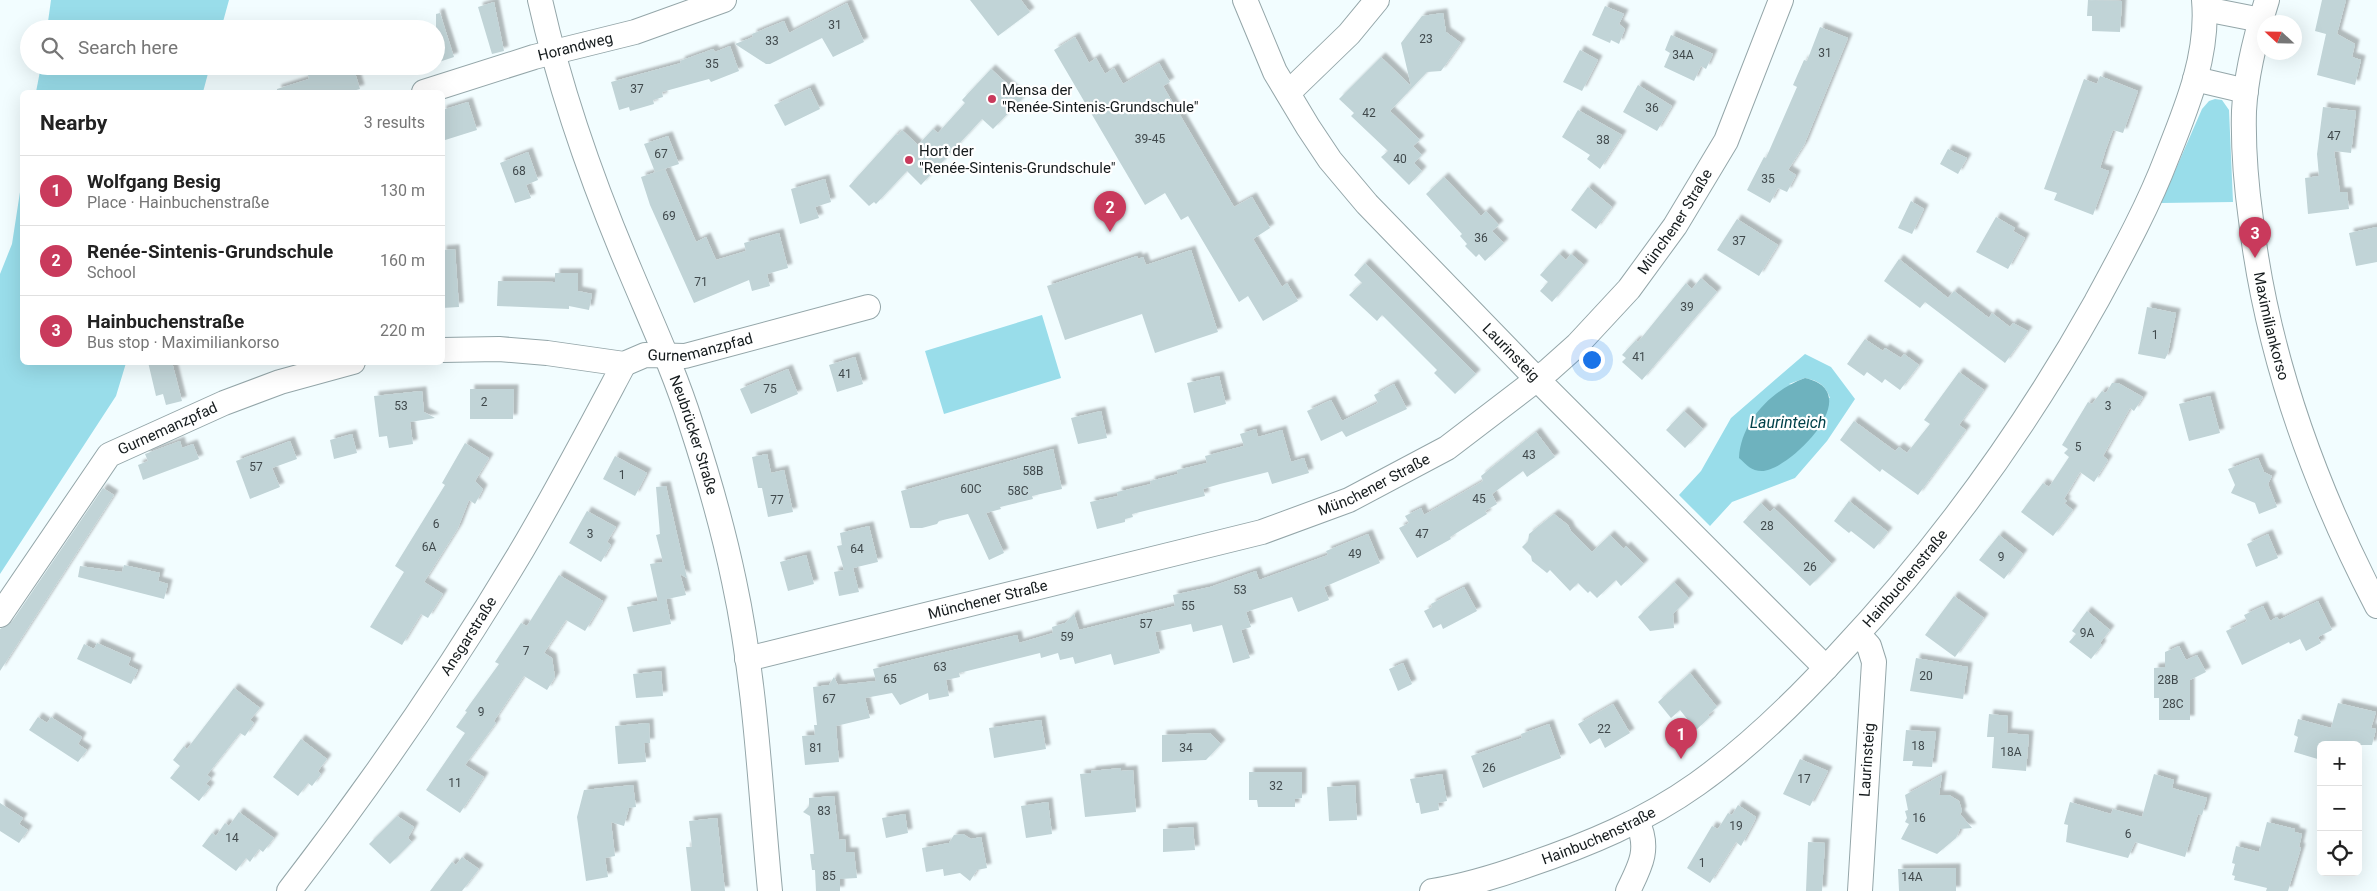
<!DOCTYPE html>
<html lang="en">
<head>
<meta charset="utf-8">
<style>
  body { margin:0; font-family:Roboto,sans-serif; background:#f6f6f6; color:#222 }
  .controls { position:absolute; right:15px; bottom:15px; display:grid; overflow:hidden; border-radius:8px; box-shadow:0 5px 20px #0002 }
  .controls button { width:45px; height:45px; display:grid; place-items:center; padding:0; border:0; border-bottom:1px solid #e0e0e0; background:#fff; color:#222; font:25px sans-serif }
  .compass { position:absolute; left:2257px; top:15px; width:45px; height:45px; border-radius:50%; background:#fff; box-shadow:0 5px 20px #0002; rotate:292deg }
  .you { position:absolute; left:1591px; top:359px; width:18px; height:18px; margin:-12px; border:4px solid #fff; border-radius:50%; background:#1a73e8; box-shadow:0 0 0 8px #1a73e833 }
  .badge { display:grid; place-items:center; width:32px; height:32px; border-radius:50%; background:#c93a5c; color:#fff; font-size:16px; font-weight:700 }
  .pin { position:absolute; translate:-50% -41px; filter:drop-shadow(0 1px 2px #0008) }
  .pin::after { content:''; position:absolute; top:26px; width:18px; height:15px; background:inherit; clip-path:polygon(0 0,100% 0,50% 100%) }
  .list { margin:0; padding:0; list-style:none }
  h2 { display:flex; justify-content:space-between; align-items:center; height:65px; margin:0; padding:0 20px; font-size:21px }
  h2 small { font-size:16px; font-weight:400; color:#767676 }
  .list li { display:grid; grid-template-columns:32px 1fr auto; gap:15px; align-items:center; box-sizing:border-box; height:70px; padding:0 20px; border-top:1px solid #e0e0e0 }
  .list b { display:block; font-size:19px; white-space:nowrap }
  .list p { margin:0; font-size:16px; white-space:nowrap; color:#767676 }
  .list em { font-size:16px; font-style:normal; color:#767676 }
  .icon { flex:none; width:28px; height:28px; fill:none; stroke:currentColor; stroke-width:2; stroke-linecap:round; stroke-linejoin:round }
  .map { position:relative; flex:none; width:2377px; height:891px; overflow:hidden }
  .search { position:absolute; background:#fff; box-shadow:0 5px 20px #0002; left:20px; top:20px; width:425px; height:55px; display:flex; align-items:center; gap:12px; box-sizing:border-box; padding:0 18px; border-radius:28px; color:#767676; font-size:19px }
  .panel { position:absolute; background:#fff; box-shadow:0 5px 20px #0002; left:20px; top:90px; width:425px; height:275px; border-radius:8px }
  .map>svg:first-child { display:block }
  .green { fill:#99ddea; fill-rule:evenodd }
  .water { fill:#6eb2be }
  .building { fill:#c1d4d7; filter:url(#shadow) }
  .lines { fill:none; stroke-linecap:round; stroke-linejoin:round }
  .minor-casing { stroke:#94a6a9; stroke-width:26 }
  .minor { stroke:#fff; stroke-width:24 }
  .poi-dot { fill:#c93a5c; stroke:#fff; stroke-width:2 }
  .labels { text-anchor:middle; stroke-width:4.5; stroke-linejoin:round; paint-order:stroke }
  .number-label { font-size:12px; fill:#40494c }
  .street-label { font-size:15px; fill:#151b1d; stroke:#fff }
  .poi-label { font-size:15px; fill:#151b1d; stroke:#fff; text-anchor:start }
  .water-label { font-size:16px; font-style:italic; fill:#00414a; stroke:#fff }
</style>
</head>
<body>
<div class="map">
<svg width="2377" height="891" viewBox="0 0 2377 891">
  <defs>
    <filter id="shadow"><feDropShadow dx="4.5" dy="-4.5" stdDeviation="1" flood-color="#0004"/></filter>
  </defs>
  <rect width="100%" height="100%" fill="#f2fdff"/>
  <path class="green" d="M51 0H229L221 29H47Z
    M41 66H210L203 92H36Z
    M2215 99 2222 100 2229 110 2233 202 2161 203 2202 109 2209 101Z
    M22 179V362L126 363 116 396 0 574V274L12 244Z
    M1042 315 1061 378 944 414 925 351Z
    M1805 354 1831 367 1855 399 1827 441 1795 478 1732 502 1710 526 1679 495 1701 471 1731 418ZM1805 378C1819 381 1825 385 1830 398L1789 384Z"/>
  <path class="water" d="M1805 378C1869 392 1789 471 1762 471 1751 471 1747 465 1739 458 1741 421 1772 390 1805 378Z"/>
  <path class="building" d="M970 0H1021L1030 12 998 36Z
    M2088 0 2122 1 2120 32 2092 31V16H2087Z
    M2322 0H2346L2337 34 2355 44 2352 57 2361 60 2355 85 2317 75 2326 34 2315 31Z
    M494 2 504 51 492 54 478 7Z
    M847 3 864 42 833 57 822 38 770 64H766L735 44 753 37 752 34 784 21 789 33Z
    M1605 6 1624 14 1619 24 1625 29 1619 44 1611 40 1610 43 1592 35Z
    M440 13 454 57 436 63V14Z
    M1443 13 1446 32 1461 43 1441 71 1427 72 1390 111 1420 140 1413 146 1422 155 1414 163 1422 171 1409 185 1381 157 1388 151 1351 116 1354 113 1339 99 1381 57 1411 86 1401 43 1422 16Z
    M1820 27 1848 38 1804 145 1788 170 1796 175 1787 192 1778 188 1770 203 1747 190 1764 157 1766 158 1797 87 1793 85 1804 60 1807 61Z
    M1671 35 1713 54 1706 69 1701 66 1694 81 1664 67 1670 53 1665 50Z
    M1075 37 1089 63 1096 58 1105 74 1114 68 1123 84 1159 63 1170 82 1163 86 1234 207 1252 197 1270 228 1253 239 1282 287 1287 283 1298 301 1263 321 1248 296 1239 302 1188 216 1181 220 1165 193 1145 205 1054 50Z
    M730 46 739 71 711 82 709 79 662 92 663 97 653 100 654 104 630 111 629 107 619 110 611 82 681 63 680 61 713 49 715 52Z
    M1580 50 1598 60 1582 91 1563 82Z
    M317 66H353L360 89 349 92H277V89L309 79 308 75 319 72Z
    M991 69 1023 98 993 129 982 119 921 185 907 171 876 204 874 202 869 206 849 186 896 134 898 135 902 130 918 145 933 129 938 133 965 103 962 100Z
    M2100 76 2138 91 2123 133 2113 130 2106 149 2100 168 2109 171 2093 215 2054 200 2057 193 2044 189 2084 79 2097 84Z
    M1638 85 1672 106 1657 131 1623 112Z
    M810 88 820 109 785 126 774 105Z
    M468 102 477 130 442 141V110Z
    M2323 107 2356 111 2351 153 2334 151 2340 192H2347L2349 209 2308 214 2305 178 2319 176 2317 154Z
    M1578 110 1622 135 1600 169 1587 159 1590 155 1562 137Z
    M668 136 679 164 655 172 644 144Z
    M1948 149 1967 158 1958 174 1940 164Z
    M528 152 538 180 526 185 531 198 515 203 500 163Z
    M665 169 696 242 706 237 716 260 746 251 744 243 779 233 788 268 767 274 770 286 752 291 749 280 694 303 650 205 641 177Z
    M1444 177 1481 216 1486 211 1499 225 1492 231 1504 243 1485 261 1479 254 1476 257 1465 246 1467 244 1460 236 1462 234 1426 194Z
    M825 179 831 202 815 207 819 218 800 224 791 189Z
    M1588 187 1612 207 1596 229 1571 210Z
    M1911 201 1924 209 1912 234 1898 228Z
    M1996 217 2015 228 2013 231 2025 238 2008 269 1976 252Z
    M1737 219 1778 245 1759 276 1717 250Z
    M2377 227V262L2356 266 2349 233Z
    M455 249 459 307 442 308V250Z
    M1191 250 1218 332 1155 353 1142 314 1065 340 1047 286 1137 256 1138 259 1143 257 1146 265Z
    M1559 254 1566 260 1571 254 1584 265 1552 302 1540 291 1548 282 1540 275Z
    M1899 259 1948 298 1954 291 1989 318 1992 313 2010 327 2013 323 2028 331 2005 363 1925 302 1920 308 1884 281Z
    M1365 263 1476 374 1455 394 1434 373 1437 370 1382 315 1377 321 1349 295 1362 283 1354 275Z
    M555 273H578V291L592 294 589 310 569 306V309L497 306 498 281 555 282Z
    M1701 278 1717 292 1642 380 1622 362 1626 358 1622 355 1636 340 1638 342 1686 283 1692 289Z
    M2147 307 2176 313 2168 353 2165 359 2138 354Z
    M1865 339 1883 351 1885 348 1901 358 1904 354 1919 365 1900 390 1885 379 1882 383 1867 372 1864 376 1847 364Z
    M855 357 863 384 837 392 829 365Z
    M148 362H172L182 401 166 405 163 394 156 396Z
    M788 369 798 394 751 414 740 389Z
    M1959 372 1984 390 1959 425 1966 430 1918 495 1882 469 1880 472 1840 440 1854 421 1895 451 1899 447 1907 453 1930 424 1924 420Z
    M1219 376 1226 404 1194 413 1187 383Z
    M2112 383H2118L2143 397 2134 411 2130 408 2103 456 2108 460 2094 482 2080 472 2064 499 2067 501 2064 503 2073 510 2053 536 2021 512 2043 483 2049 487 2069 457 2064 453 2068 449 2062 445 2088 402 2092 404 2102 391 2106 393Z
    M1394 384 1407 409 1346 437 1342 431 1321 441 1307 411 1331 400 1342 421 1378 403 1374 395Z
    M470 389H514L513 419H470Z
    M422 391 424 412 435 418 410 422 413 444 389 448 387 436 379 437 374 396Z
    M2210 396 2220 433 2189 441 2179 404Z
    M1101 411 1107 438 1078 444 1071 418Z
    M1684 411 1703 429 1685 448 1666 430Z
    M1256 429 1258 437 1282 430 1291 462 1304 458 1309 473 1272 484 1268 472 1220 484 1203 489 1205 496 1132 514 1133 517 1125 519V522L1097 529 1090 502 1118 496 1117 492 1151 484 1150 481 1178 474 1177 470 1207 463 1205 456 1244 446 1240 434Z
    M1536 432 1555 457 1527 477 1523 471 1492 494 1497 504 1485 511 1487 514 1450 537 1451 539 1417 558 1399 528 1409 523 1405 516 1421 508 1424 515 1483 481 1481 476Z
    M352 434 357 453 334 459 330 440Z
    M180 441 182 448 193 444 199 459 143 480 138 465 148 461 145 454Z
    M290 441 297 459 272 468 280 487 250 499 236 461Z
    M465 443 489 458 475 481 483 489 475 504 469 500 458 528 424 582 443 594 428 618 421 614 402 645 370 627 404 572 395 566 445 485 442 483Z
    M1053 449 1062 489 1032 496 1033 499 1000 507 1001 509 986 513 1004 553 989 560 968 514 939 521 937 524 922 528H910L901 491Z
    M767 454 771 473 784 470 793 512 768 517 762 488H758L752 457Z
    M615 456 647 473 635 496 603 479Z
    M2258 458 2264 472 2272 476 2268 484 2277 507 2259 514 2255 503 2231 493 2235 485 2228 469Z
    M666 486 687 578 680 574 686 595 658 601 650 564 663 562 656 535 660 534 656 487Z
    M103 488 114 495 0 671V629L11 623Z
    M1849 501 1888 532 1874 549 1851 531 1849 533 1834 521Z
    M1761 503 1770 512 1774 508 1832 564 1810 586 1743 522Z
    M587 511 616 527 607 542 611 545 601 562 569 543Z
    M1554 514 1568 525 1571 531 1592 552 1610 535 1624 549 1626 546 1644 564 1621 586 1616 580 1597 598 1590 591 1588 593 1578 583 1570 591 1550 570 1547 573 1532 561 1531 556 1522 547 1528 541 1529 534Z
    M869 526 878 562 853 568 859 592 839 596 834 572 844 570 837 546 842 545 840 533Z
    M1368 534 1380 563 1324 587 1329 600 1298 612 1292 597 1246 612 1251 627 1241 630 1250 658 1233 663 1222 625 1193 632 1191 624 1155 632 1160 653 1114 665 1111 654 1075 664 1073 657 1060 660 1058 653 1041 658 1040 653 959 673 960 677 946 680 949 696 929 700 928 693 900 705 892 693 865 698 870 718 836 726 839 762 805 765 802 736 815 735 814 725H817L813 687 829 685 834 677 838 685 876 681 873 669 1017 635 1019 643 1053 633 1052 627 1065 623 1074 614 1079 630 1175 606 1173 595 1210 587 1256 571 1259 580 1328 555 1326 551Z
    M2268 534 2278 558 2256 567 2247 544Z
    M1999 535 2023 554 2004 579 1979 560Z
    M806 555 814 584 788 591 780 562Z
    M124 565 160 573 158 581 168 584 164 599 78 577 80 566 122 572Z
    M559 575 603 601 585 631 566 620 544 653 552 658 555 677 547 690 524 676 494 721 496 723 465 765 484 777 460 813 426 790 465 733 456 727 467 712 465 711 499 664 495 662 521 623 527 626Z
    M1674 582 1689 598 1673 614 1674 628 1650 631 1638 617Z
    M1464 587 1477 611 1443 629 1441 624 1433 628 1424 611 1432 607 1431 604Z
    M1954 596 1984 618 1955 657 1925 635Z
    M666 599 671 624 633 632 627 607Z
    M2318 601 2332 630 2318 637 2321 643 2306 651 2300 639 2290 644 2289 642 2242 665 2226 631 2247 621 2244 615 2263 606 2270 621 2277 617 2279 620Z
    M2087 611 2110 630 2100 643 2102 645 2091 659 2069 642 2076 634 2072 631Z
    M97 643 131 658 128 665 138 670 131 684 77 659 84 644 94 649Z
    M2179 646 2186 660 2197 655 2206 672 2190 680V720H2159V698H2154V668L2165 667V652Z
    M1916 658 1968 667 1963 699 1910 691Z
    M1403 663 1412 684 1398 691 1389 669Z
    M661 671 663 696 636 698 633 674Z
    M1690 673 1717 707 1708 715 1710 717 1696 730 1680 710 1671 718 1658 702Z
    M234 688 260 708 250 720 254 723 245 736 240 733 207 775 211 778 206 784 210 787 199 801 170 778 180 766 173 760 184 746 187 749Z
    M2338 703 2376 712 2371 728 2376 729 2372 745H2321V760L2294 752 2298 737 2294 735 2298 719 2331 728Z
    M1613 704 1630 733 1605 748 1600 738 1590 744 1578 724Z
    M1989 714 2008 716 2007 733 2029 735 2026 771 1992 768 1994 737H1987Z
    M38 717 47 723 51 717 82 737 78 744 87 750 78 762 29 730Z
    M1041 720 1046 749 994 758 989 728Z
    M649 723 650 743H644L646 762 618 764 615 726Z
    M1549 724 1561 758 1483 788 1471 756 1522 738 1521 734Z
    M1906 730 1936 732 1932 767 1912 766 1913 761H1903Z
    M1210 733 1221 744 1206 760 1162 762V735Z
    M301 739 327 759 318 771 321 774 312 786 308 783 298 796 273 777Z
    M1800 759 1828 771 1810 806 1783 794Z
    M1121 768V771L1133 770 1136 812 1085 817 1080 774 1091 773V771Z
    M1249 772H1302V798L1295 799V807H1258L1257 800H1249Z
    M1442 774 1447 801 1438 803 1439 810 1421 814 1419 803H1416L1410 779Z
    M2154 774 2174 780 2172 788 2207 798 2202 815 2198 814 2185 857 2135 842 2128 858 2066 842 2068 825 2064 824 2070 802 2111 814 2113 809 2142 817Z
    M1942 775 1939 795H1949L1959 801 1962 811 1960 814 1972 828 1960 829 1956 838 1937 854 1901 839 1909 824 1905 822 1907 818 1905 811 1908 810 1905 795Z
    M633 785 636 807 629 808 624 826 611 822 615 856 605 858 608 877 586 881 577 817 584 790Z
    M1355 785 1357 820 1329 821 1327 787Z
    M834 796 839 840 845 839 846 852H854L857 878 840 879V891H816L815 870H812L810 854H814L810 816 803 812 809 806V798Z
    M1048 802 1052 834 1026 838 1021 806Z
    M0 803 23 818 19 824 28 830 19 843 0 831Z
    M1738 805 1756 817 1754 822 1741 846 1736 842 1710 883 1687 868 1712 826 1718 829 1728 813 1732 815Z
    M239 812 274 838 263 852 259 849 250 862 246 858 236 871 202 846 212 833 216 836 225 823 229 826Z
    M905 814 908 833 886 838 882 818Z
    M397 816 414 827 408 838 412 842 390 864 369 844Z
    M717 818 725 891H691L686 847H692L689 821Z
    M2267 822 2295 829V832L2302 834 2299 847 2301 848 2288 891H2266L2267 888 2234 880 2235 876 2232 875 2235 864 2232 863 2236 846 2259 852Z
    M1193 827 1195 850 1163 852V829Z
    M963 834 971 839 981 837 987 868 977 870 970 881 960 873 944 876 943 869 926 872 922 848 949 843 954 835Z
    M1808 842 1825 843 1822 891H1806Z
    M462 857 479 869 462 891H430L452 862 456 865Z
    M1956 868V891H1899L1898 869Z"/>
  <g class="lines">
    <defs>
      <g id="minor">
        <path id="s1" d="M540 0C561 94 593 184 631 273 652 323 675 373 691 424 708 476 723 528 734 581 756 683 760 788 770 891"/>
        <path id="s2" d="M1245 0 1275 72 1308 127 1330 160 1367 204 1527 369 1826 668"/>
        <path id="s3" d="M2267 0C2256 35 2246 74 2244 111 2243 147 2246 184 2251 220 2267 356 2314 485 2377 606"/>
        <path d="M2205 9 2261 20"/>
        <path d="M2195 79 2246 91"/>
        <path id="s4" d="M424 92 534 57 635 32 724 0"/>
        <path d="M1288 93 1349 34 1377 0"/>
        <path id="s5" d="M442 350 499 349 547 353 624 364 645 355 685 356 868 307"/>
        <path id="s6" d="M0 615 109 455 224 403 280 382 353 362"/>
        <path d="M1858 634 1869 646 1874 662 1860 891"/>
        <path id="s7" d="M747 659 1262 532 1349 500 1447 448 1549 370 1577 345 1629 289 1675 226 1726 141 1781 0"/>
        <path id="s8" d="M289 891C373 782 451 669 522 550 558 489 591 426 624 364"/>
        <path id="s9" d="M1432 891C1465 886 1497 876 1528 865 1587 845 1645 821 1697 784 1749 747 1796 701 1839 654 1939 548 2025 429 2096 302 2122 254 2148 207 2167 157 2187 107 2209 54 2204 0"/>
        <path d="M1628 891C1641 865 1650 848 1637 821"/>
      </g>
    </defs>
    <use href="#minor" class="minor-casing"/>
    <use href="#minor" class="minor"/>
  </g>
  <g class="poi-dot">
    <circle cx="992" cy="99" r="5"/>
    <circle cx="909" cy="160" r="5"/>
  </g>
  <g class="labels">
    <g class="number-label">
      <text x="835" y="29">31</text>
      <text x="1426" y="43">23</text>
      <text x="772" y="45">33</text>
      <text x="1825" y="57">31</text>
      <text x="1683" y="59">34A</text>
      <text x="712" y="68">35</text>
      <text x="637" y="93">37</text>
      <text x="1652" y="112">36</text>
      <text x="1369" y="117">42</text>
      <text x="2334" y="140">47</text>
      <text x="1150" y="143">39-45</text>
      <text x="1603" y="144">38</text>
      <text x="661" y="158">67</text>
      <text x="1400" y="163">40</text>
      <text x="519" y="175">68</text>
      <text x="1768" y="183">35</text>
      <text x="669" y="220">69</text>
      <text x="1481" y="242">36</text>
      <text x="1739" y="245">37</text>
      <text x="701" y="286">71</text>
      <text x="1687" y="311">39</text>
      <text x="2155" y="339">1</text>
      <text x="1639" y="361">41</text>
      <text x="845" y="378">41</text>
      <text x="770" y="393">75</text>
      <text x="484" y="406">2</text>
      <text x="401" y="410">53</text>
      <text x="2108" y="410">3</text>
      <text x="2078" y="451">5</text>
      <text x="1529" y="459">43</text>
      <text x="256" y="471">57</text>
      <text x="1033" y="475">58B</text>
      <text x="622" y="479">1</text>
      <text x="971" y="493">60C</text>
      <text x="1018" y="495">58C</text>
      <text x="1479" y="503">45</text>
      <text x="777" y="504">77</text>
      <text x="436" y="528">6</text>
      <text x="1767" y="530">28</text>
      <text x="590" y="538">3</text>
      <text x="1422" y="538">47</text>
      <text x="429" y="551">6A</text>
      <text x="857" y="553">64</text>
      <text x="1355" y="558">49</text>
      <text x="2001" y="561">9</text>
      <text x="1810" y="571">26</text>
      <text x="1240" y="594">53</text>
      <text x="1188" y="610">55</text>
      <text x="1146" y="628">57</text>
      <text x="2087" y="637">9A</text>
      <text x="1067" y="641">59</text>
      <text x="526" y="655">7</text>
      <text x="940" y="671">63</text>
      <text x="1926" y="680">20</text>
      <text x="890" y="683">65</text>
      <text x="2168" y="684">28B</text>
      <text x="829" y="703">67</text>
      <text x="2173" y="708">28C</text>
      <text x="481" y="716">9</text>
      <text x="1604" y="733">22</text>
      <text x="1918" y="750">18</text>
      <text x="816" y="752">81</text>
      <text x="1186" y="752">34</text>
      <text x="2011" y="756">18A</text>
      <text x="1489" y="772">26</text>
      <text x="1804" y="783">17</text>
      <text x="455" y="787">11</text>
      <text x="1276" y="790">32</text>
      <text x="824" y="815">83</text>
      <text x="1919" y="822">16</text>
      <text x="1736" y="830">19</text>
      <text x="2128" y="838">6</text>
      <text x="232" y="842">14</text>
      <text x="1702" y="867">1</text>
      <text x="829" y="880">85</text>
      <text x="1912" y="881">14A</text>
    </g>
    <g class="street-label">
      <text dy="5" stroke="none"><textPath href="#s4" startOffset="158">Horandweg</textPath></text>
      <text dy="5" stroke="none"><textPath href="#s7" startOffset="1058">Münchener Straße</textPath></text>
      <text dy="5" stroke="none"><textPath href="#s3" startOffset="331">Maximiliankorso</textPath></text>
      <text dy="5" stroke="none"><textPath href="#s5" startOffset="262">Gurnemanzpfad</textPath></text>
      <text dy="5" stroke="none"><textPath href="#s2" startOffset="446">Laurinsteig</textPath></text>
      <text dy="5" stroke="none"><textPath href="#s6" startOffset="258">Gurnemanzpfad</textPath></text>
      <text dy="5" stroke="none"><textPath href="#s1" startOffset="462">Neubrücker Straße</textPath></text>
      <text dy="5" stroke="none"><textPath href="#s7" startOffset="652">Münchener Straße</textPath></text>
      <text dy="5" stroke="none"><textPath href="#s9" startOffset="581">Hainbuchenstraße</textPath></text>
      <text dy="5" stroke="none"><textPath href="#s7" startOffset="248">Münchener Straße</textPath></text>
      <text dy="5" stroke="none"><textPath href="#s8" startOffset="312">Ansgarstraße</textPath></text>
      <text transform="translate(1867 760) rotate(-86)" y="5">Laurinsteig</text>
      <text dy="5" stroke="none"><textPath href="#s9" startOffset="176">Hainbuchenstraße</textPath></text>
    </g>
    <g class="poi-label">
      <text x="1002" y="95">Mensa der<tspan x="1002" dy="17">"Renée-Sintenis-Grundschule"</tspan></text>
      <text x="919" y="156">Hort der<tspan x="919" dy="17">"Renée-Sintenis-Grundschule"</tspan></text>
    </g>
    <g class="water-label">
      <text x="1788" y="428">Laurinteich</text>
    </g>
  </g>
</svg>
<div class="controls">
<button>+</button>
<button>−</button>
<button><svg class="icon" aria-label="locate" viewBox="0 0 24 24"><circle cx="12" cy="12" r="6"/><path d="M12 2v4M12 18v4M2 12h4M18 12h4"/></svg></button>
</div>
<svg class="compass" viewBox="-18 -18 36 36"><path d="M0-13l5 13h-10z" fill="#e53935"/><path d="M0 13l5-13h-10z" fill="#767676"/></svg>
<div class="you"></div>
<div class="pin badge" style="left:1681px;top:759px">1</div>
<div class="pin badge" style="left:1110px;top:232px">2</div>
<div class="pin badge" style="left:2255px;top:258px">3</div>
<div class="search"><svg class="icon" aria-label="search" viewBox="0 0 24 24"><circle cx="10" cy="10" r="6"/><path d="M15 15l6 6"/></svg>Search here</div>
<section class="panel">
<h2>Nearby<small>3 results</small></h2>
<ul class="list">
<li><span class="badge">1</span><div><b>Wolfgang Besig</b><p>Place · Hainbuchenstraße</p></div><em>130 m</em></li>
<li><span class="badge">2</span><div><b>Renée-Sintenis-Grundschule</b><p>School</p></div><em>160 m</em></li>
<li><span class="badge">3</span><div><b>Hainbuchenstraße</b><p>Bus stop · Maximiliankorso</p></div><em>220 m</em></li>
</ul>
</section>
</div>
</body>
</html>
